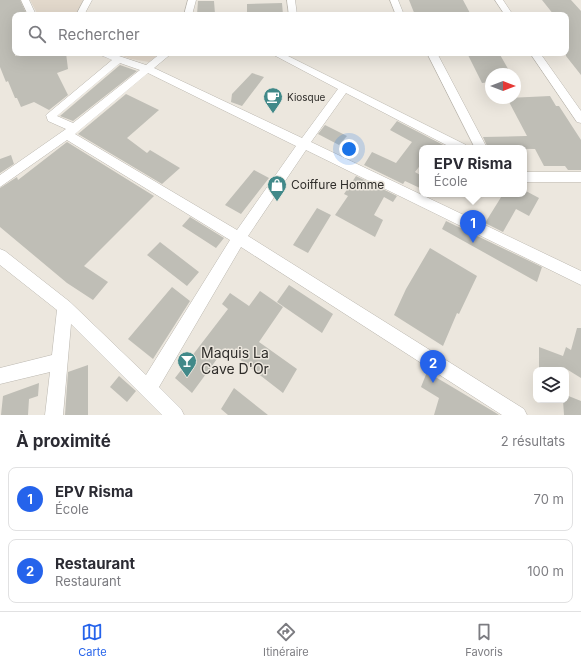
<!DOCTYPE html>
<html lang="fr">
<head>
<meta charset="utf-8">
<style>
  body { margin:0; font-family:Inter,sans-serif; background:#f2f2f3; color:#2b2b33 }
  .controls { position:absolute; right:12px; bottom:12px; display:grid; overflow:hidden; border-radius:8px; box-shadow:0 4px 16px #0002 }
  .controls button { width:36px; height:36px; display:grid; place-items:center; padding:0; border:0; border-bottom:1px solid #e1e1e2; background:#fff; color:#2b2b33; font:20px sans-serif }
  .compass { position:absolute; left:485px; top:68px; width:36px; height:36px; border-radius:50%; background:#fff; box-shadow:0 4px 16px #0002; rotate:90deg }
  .you { position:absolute; left:349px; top:149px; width:14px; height:14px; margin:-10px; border:3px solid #fff; border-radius:50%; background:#1a73e8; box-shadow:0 0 0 6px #1a73e833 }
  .badge { display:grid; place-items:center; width:26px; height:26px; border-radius:50%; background:#2563eb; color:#fff; font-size:13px; font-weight:700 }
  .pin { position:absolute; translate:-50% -33px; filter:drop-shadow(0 1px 2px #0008) }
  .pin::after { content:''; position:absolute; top:21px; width:14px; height:12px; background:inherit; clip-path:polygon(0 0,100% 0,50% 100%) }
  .popup { position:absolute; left:419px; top:145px; width:108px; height:52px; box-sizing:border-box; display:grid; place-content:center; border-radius:8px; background:#fff; filter:drop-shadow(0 1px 3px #0005); font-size:13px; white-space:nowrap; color:#7c7c81 }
  .popup b { font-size:15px; color:#2b2b33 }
  .popup::after { content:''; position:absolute; left:50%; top:100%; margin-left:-8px; border:8px solid transparent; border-top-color:#fff }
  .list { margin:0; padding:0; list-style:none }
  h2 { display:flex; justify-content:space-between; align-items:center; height:52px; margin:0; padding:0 16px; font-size:17px }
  h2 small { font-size:13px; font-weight:400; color:#7c7c81 }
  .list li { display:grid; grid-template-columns:26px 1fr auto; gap:12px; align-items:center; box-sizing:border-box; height:64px; margin:0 8px 8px; padding:0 8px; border:1px solid #e1e1e2; border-radius:8px }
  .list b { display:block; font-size:15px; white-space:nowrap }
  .list p { margin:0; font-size:13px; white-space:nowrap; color:#7c7c81 }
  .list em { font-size:13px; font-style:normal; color:#7c7c81 }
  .icon { flex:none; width:22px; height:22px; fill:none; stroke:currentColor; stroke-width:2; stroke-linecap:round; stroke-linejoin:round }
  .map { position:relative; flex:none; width:581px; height:415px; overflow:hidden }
  .search { position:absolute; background:#fff; box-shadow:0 4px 16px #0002; left:12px; right:12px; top:12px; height:44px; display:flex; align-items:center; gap:10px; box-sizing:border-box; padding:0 14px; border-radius:8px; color:#7c7c81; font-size:15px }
  .sheet { height:196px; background:#fff }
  nav { display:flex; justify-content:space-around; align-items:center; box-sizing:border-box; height:56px; border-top:1px solid #e1e1e2; background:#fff; font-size:11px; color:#7c7c81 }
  nav a { display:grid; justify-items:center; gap:2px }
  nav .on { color:#2563eb }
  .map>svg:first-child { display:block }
  .built { fill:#e2d8cb }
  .building { fill:#bfbeb6 }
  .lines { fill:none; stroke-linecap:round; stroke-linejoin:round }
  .minor-casing { stroke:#bbb7af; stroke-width:1 }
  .minor { fill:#fff; fill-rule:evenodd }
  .labels { text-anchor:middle; stroke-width:3; stroke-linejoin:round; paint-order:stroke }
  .far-poi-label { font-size:10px; fill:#2f2d2a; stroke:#ece7de; text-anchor:start }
  .poi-label { font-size:12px; fill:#2f2d2a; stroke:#ece7de; text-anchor:start }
  .near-poi-label { font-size:14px; fill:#2f2d2a; stroke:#ece7de; text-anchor:start }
</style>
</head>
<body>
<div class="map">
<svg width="581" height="415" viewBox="0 0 581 415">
  <rect width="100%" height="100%" fill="#ece7de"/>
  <path class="built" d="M30 0H83L76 15H38Z
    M114 53H160L149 62 131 59Z"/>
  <path class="building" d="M0 0H20L26 13 15 15V56L25 53H66L68 69 57 73 68 95 49 110 34 102 21 107 17 98H15L8 81 6 82 0 67Z
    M409 0H463L471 15H415Z
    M542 0H571L581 11V75L566 56V15H554Z
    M198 1H214L215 14 197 15Z
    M282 3 283 15H247V4Z
    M467 53H499L511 74H491V82L482 83Z
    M120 65 137 71 73 121 60 116Z
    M252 73 264 77 242 106 231 102 232 94Z
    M126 94 159 110 127 138 147 153 150 150 180 168 162 184 78 134Z
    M550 96 556 106H559L581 140V170H568L565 166H544L535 149 488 148 483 137 527 136 507 98Z
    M397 121 449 148H422V163L415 172 422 176V189L405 181 403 184 364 165 372 152 396 163 412 142 390 130Z
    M325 125 347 136 339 145 318 134Z
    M67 142 154 196 84 266 108 282 93 300 67 283 0 227V188L17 177 18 180Z
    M11 155 14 164 0 173V159Z
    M254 170 269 178 241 214 225 205Z
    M356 176 397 196 393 202 384 197 374 215 383 220 375 237 335 215 348 196 344 194Z
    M524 190 539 198 529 216 516 209 503 232 485 223 503 194H524Z
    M317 208 331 215 308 253 293 245Z
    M190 217 224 238 216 248 182 226Z
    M446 221 542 267 537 282 442 229Z
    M160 242 199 272 187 286 147 255Z
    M430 248 477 276 459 314 457 313 443 346 394 315 406 289Z
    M289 285 333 314 322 333 277 302Z
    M172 287 190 301 153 359 128 339Z
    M260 291 283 307 259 342 297 369 283 393 225 348 192 393 175 378 228 309 222 304 230 293 249 306Z
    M577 328H581V378L568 370H539V347L563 356 566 347 571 350Z
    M88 365V415H65L68 372Z
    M427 372 496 413 499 415H434L439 398 421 387Z
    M119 376 136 391 127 402 110 387Z
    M39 383 38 396 29 399 28 415H1L3 396Z
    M234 388 268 415H228L221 409Z
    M566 395 581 401V415H564L563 400H566Z"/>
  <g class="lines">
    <defs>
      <path id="minor" d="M21 0H29L36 15H28Z
        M84 0H92L84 15H76Z
        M188 0H196L192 15H184Z
        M287 0H295L297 15H289Z
        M390 0H398L404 15H396Z
        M495 0H503L513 15H505Z
        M96 53H110L146 65 161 53H172L154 68 302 138 338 89 270 53H282L466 145 468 148H452L346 93 311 142 581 271V285L306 150 248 236 524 409 527 415H502L241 247 159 387 181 409 184 415H162L71 324 63 415H45L50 372 0 384V368L52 355 57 310 0 265V249L5 251 70 302 146 375 230 240 67 140 0 187V175L66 129 48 121 46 115 112 60ZM120 63 140 70 73 123 57 116ZM148 73 296 146 237 230 75 134Z
        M427 53H437L487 148H475Z
        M530 53H540L581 111V123L577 122Z
        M524 172H581V182H524Z"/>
    </defs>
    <use href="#minor" class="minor-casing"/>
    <use href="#minor" class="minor"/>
  </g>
  <defs>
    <symbol id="cafe-pin" viewBox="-11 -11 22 30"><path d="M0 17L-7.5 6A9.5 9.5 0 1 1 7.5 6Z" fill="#418989" stroke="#ece7de"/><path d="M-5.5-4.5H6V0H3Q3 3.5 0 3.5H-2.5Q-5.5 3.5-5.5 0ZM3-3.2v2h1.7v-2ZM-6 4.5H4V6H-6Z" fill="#fff"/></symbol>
    <symbol id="shop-pin" viewBox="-11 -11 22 30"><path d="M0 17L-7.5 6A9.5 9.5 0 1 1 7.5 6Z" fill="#418989" stroke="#ece7de"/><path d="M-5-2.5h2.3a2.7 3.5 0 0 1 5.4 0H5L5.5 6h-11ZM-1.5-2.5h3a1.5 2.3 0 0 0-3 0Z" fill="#fff"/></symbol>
    <symbol id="bar-pin" viewBox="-11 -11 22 30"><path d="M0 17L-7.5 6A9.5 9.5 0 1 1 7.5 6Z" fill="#418989" stroke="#ece7de"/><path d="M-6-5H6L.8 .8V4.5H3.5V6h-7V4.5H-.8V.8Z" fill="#fff"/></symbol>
  </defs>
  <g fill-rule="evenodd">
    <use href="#cafe-pin" x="262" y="86" width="22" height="30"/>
    <use href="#shop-pin" x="266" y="174" width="22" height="30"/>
    <use href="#bar-pin" x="176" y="350" width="22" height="30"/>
  </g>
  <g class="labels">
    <g class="far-poi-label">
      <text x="287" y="101">Kiosque</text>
    </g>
    <g class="poi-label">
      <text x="291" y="189">Coiffure Homme</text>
    </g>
    <g class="near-poi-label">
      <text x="201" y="358">Maquis La<tspan x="201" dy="16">Cave D'Or</tspan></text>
    </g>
  </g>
</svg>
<div class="controls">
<button><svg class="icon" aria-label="layers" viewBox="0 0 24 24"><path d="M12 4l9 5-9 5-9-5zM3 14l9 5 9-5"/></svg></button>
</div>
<svg class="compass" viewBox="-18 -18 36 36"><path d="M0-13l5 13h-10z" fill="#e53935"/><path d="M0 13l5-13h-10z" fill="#7c7c81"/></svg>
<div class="you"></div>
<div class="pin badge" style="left:473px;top:243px">1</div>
<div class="popup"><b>EPV Risma</b>École</div>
<div class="pin badge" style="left:433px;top:383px">2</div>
<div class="search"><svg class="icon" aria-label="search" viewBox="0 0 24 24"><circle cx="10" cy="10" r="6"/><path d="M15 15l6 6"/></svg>Rechercher</div>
</div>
<section class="sheet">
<h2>À proximité<small>2 résultats</small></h2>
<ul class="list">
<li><span class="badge">1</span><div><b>EPV Risma</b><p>École</p></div><em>70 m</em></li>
<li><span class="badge">2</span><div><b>Restaurant</b><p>Restaurant</p></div><em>100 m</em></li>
</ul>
</section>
<nav>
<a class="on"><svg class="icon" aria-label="map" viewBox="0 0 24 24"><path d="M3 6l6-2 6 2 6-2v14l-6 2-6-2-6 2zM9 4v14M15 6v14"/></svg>Carte</a>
<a><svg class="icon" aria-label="directions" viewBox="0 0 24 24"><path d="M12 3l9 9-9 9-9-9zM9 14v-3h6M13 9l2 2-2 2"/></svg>Itinéraire</a>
<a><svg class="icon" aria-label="saved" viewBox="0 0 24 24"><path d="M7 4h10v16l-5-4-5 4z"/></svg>Favoris</a>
</nav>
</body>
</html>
